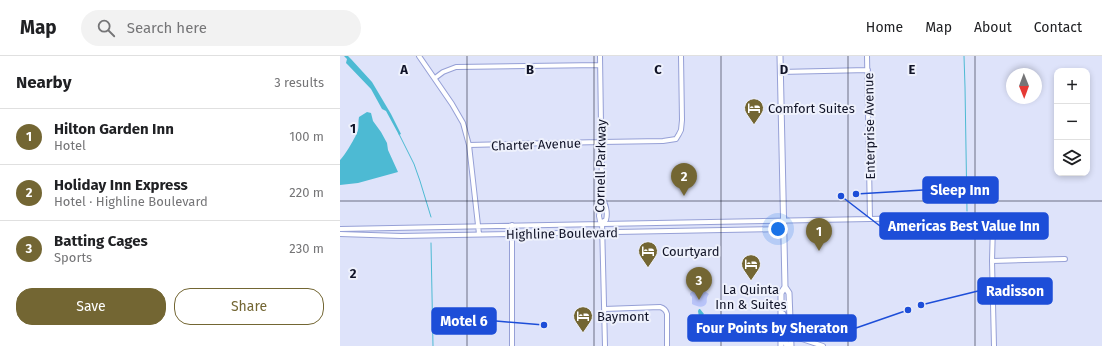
<!DOCTYPE html>
<html lang="en">
<head>
<meta charset="utf-8">
<style>
  body { margin:0; font-family:"Fira Sans",sans-serif; background:#f2f2f2; color:#202124 }
  .controls { position:absolute; right:12px; top:12px; display:grid; overflow:hidden; border-radius:8px; box-shadow:0 2px 6px #0003 }
  .controls button { width:36px; height:36px; display:grid; place-items:center; padding:0; border:0; border-bottom:1px solid #e0e0e0; background:#fff; color:#202124; font:20px sans-serif }
  .compass { position:absolute; left:666px; top:12px; width:36px; height:36px; border-radius:50%; background:#fff; box-shadow:0 2px 6px #0003; rotate:179deg }
  .you { position:absolute; left:438px; top:173px; width:14px; height:14px; margin:-10px; border:3px solid #fff; border-radius:50%; background:#1a73e8; box-shadow:0 0 0 6px #1a73e833 }
  .badge { display:grid; place-items:center; width:26px; height:26px; border-radius:50%; background:#736633; color:#fff; font-size:13px; font-weight:700 }
  .pin { position:absolute; translate:-50% -33px; filter:drop-shadow(0 1px 2px #0008) }
  .pin::after { content:''; position:absolute; top:21px; width:14px; height:12px; background:inherit; clip-path:polygon(0 0,100% 0,50% 100%) }
  .list { margin:0; padding:0; list-style:none }
  h2 { display:flex; justify-content:space-between; align-items:center; height:52px; margin:0; padding:0 16px; font-size:17px }
  h2 small { font-size:13px; font-weight:400; color:#757577 }
  .list li { display:grid; grid-template-columns:26px 1fr auto; gap:12px; align-items:center; box-sizing:border-box; height:56px; padding:0 16px; border-top:1px solid #e0e0e0 }
  .list b { display:block; font-size:15px; white-space:nowrap }
  .list p { margin:0; font-size:13px; white-space:nowrap; color:#757577 }
  .list em { font-size:13px; font-style:normal; color:#757577 }
  .actions { display:flex; gap:8px; padding:12px 16px }
  .actions a { flex:1; padding:9px 0; border:1px solid #736633; border-radius:16px; text-align:center; font-size:14px; color:#736633 }
  .actions .main { background:#736633; color:#fff }
  .icon { flex:none; width:22px; height:22px; fill:none; stroke:currentColor; stroke-width:2; stroke-linecap:round; stroke-linejoin:round }
  .map { position:relative; flex:none; width:762px; height:290px; overflow:hidden }
  header { display:flex; align-items:center; gap:24px; box-sizing:border-box; height:56px; padding:0 20px; background:#fff; border-bottom:1px solid #e0e0e0 }
  header strong { font-size:19px }
  nav { display:flex; gap:22px; margin-inline-start:auto; font-size:14px }
  .search { width:280px; height:36px; background:#f2f2f2; display:flex; align-items:center; gap:10px; box-sizing:border-box; padding:0 14px; border-radius:22px; color:#757577; font-size:15px }
  main { display:flex }
  aside { flex:1; background:#fff }
  .map>svg:first-child { display:block }
  .green { fill:#b9c4f9 }
  .water { fill:#4dbad3; fill-rule:evenodd }
  .lines { fill:none; stroke-linecap:round; stroke-linejoin:round }
  .stream { stroke:#4dbad3; stroke-width:1 }
  .minor-casing { stroke:#96a0d6; stroke-width:6 }
  .major-casing { stroke:#96a0d6; stroke-width:7 }
  .minor { stroke:#fff; stroke-width:4 }
  .major { stroke:#fff; stroke-width:5 }
  .grid { fill:none; stroke:#101327; stroke-width:1; stroke-opacity:0.55 }
  .labels { text-anchor:middle; stroke-width:4; stroke-linejoin:round; paint-order:stroke }
  .poi-label { font-size:13px; fill:#101327; stroke:#eef1fc; text-anchor:start }
  .street-label { font-size:13px; fill:#101327; stroke:#eef1fc }
  .grid-label { font-size:13px; text-anchor:middle; font-weight:bold; fill:#101327; stroke:#eef1fc; stroke-width:4; stroke-linejoin:round; paint-order:stroke }
  .leader { fill:none; stroke:#1d4ed8; stroke-width:1.5 }
  .callout-dot { fill:#1d4ed8; stroke:#eef1fc; stroke-width:1.5 }
  .callout { fill:#1d4ed8; stroke:#1d4ed8; stroke-width:1.5 }
  .callout-label { font-size:14px; text-anchor:middle; font-weight:bold; fill:#fff }
</style>
</head>
<body>
<header>
<strong>Map</strong>
<div class="search"><svg class="icon" aria-label="search" viewBox="0 0 24 24"><circle cx="10" cy="10" r="6"/><path d="M15 15l6 6"/></svg>Search here</div>
<nav><a>Home</a><a>Map</a><a>About</a><a>Contact</a></nav>
</header>
<main>
<aside>
<h2>Nearby<small>3 results</small></h2>
<ul class="list">
<li><span class="badge">1</span><div><b>Hilton Garden Inn</b><p>Hotel</p></div><em>100 m</em></li>
<li><span class="badge">2</span><div><b>Holiday Inn Express</b><p>Hotel · Highline Boulevard</p></div><em>220 m</em></li>
<li><span class="badge">3</span><div><b>Batting Cages</b><p>Sports</p></div><em>230 m</em></li>
</ul>
<div class="actions"><a class="main">Save</a><a>Share</a></div>
</aside>
<div class="map">
<svg width="762" height="290" viewBox="0 0 762 290">
  <rect width="100%" height="100%" fill="#dee3fa"/>
  <path class="green" d="M355 234H363L369 238C365 243 368 245 366 248 363 253 356 250 352 248V241L350 239V237Z"/>
  <path class="water" d="M4 0H8L11 3 32 26 51 58 61 78 59 79 46 55 42 53 31 33 8 9 6 7 7 3Z
    M27 56 31 57 33 65 41 76 47 87 48 94 58 116 18 127 0 129V104C4 101 17 79 18 74 19 69 18 65 19 61Z
    M360 253 364 258 360 262C360 266 363 270 368 271L371 268 382 269C385 271 386 276 384 279L378 280 375 283 368 281 365 282 362 281 359 276 361 272 360 267 358 255 359 253ZM382 270 383 272 382 274 384 275 383 278H368L363 280 361 278 362 277V275H360L362 273Z"/>
  <g class="lines">
    <path class="stream" d="M624 0 625 31 627 155
      M59 78 74 108 80 125 91 161
      M91 187 93 290"/>
    <defs>
      <path id="minor" d="M79 0 112 48 123 67 129 89 139 178
        M260 0 262 136 259 160 260 165 262 166
        M527 0 530 163
        M440 16 528 14
        M95 22 103 16 116 11 260 9
        M129 89 261 86 323 85 336 83 339 78 341 74 342 64 341 0
        M261 141C266 147 268 157 266 164L262 166
        M262 166 265 290
        M172 169V290
        M653 169 652 205 654 290
        M0 173 530 163 616 161
        M0 178 61 180 443 173
        M652 205 725 203
        M264 253 320 251C324 252 326 254 327 258V290
        M451 274 454 278 462 283
        M451 282 462 283 483 290"/>
      <path id="major" d="M440 0 445 231 449 237 451 290
        M443 258 447 278 448 281 451 282
        M441 282 445 285 447 290
        M441 290V237L445 231"/>
    </defs>
    <use href="#minor" class="minor-casing"/>
    <use href="#major" class="major-casing"/>
    <use href="#minor" class="minor"/>
    <use href="#major" class="major"/>
  </g>
  <path class="grid" d="M127 0V290M254 0V290M381 0V290M508 0V290M635 0V290M0 145H762"/>
  <defs>
    <symbol id="hotel-pin" viewBox="-11 -11 22 30"><path d="M0 17L-7.5 6A9.5 9.5 0 1 1 7.5 6Z" fill="#736633" stroke="#eef1fc"/><path d="M-6-4.5h1.5V1H6V5H4.5V3h-9V5H-6ZM-4 0a1.8 1.8 0 1 1 3.6 0ZM.5 0V-2.5h3Q6-2.5 6 0Z" fill="#fff"/></symbol>
  </defs>
  <g fill-rule="evenodd">
    <use href="#hotel-pin" x="403" y="41" width="22" height="30"/>
    <use href="#hotel-pin" x="297" y="184" width="22" height="30"/>
    <use href="#hotel-pin" x="400" y="197" width="22" height="30"/>
    <use href="#hotel-pin" x="232" y="249" width="22" height="30"/>
  </g>
  <g class="labels">
    <g class="poi-label">
      <text x="428" y="57">Comfort Suites</text>
      <text x="322" y="200">Courtyard</text>
      <text x="411" y="238" text-anchor="middle">La Quinta<tspan x="411" dy="15">Inn &amp; Suites</tspan></text>
      <text x="257" y="265">Baymont</text>
    </g>
    <g class="street-label">
      <text transform="translate(529 70) rotate(-91)" y="5">Enterprise Avenue</text>
      <text transform="translate(196 88) rotate(-2)" y="5">Charter Avenue</text>
      <text transform="translate(260 110) rotate(-89)" y="5">Cornell Parkway</text>
      <text transform="translate(222 177) rotate(-1)" y="5">Highline Boulevard</text>
    </g>
  </g>
  <g class="grid-label">
    <text x="64" y="18">A</text>
    <text x="190" y="18">B</text>
    <text x="318" y="18">C</text>
    <text x="444" y="18">D</text>
    <text x="572" y="18">E</text>
    <text x="13" y="77">1</text>
    <text x="13" y="222">2</text>
  </g>
  <path class="leader" d="M516 138L583 134M501 140L540 170M581 249L638 235M204 269L156 265M568 254L516 272"/>
  <g class="callout-dot">
    <circle cx="516" cy="138" r="4"/>
    <circle cx="501" cy="140" r="4"/>
    <circle cx="581" cy="249" r="4"/>
    <circle cx="204" cy="269" r="4"/>
    <circle cx="568" cy="254" r="4"/>
  </g>
  <g class="callout">
    <rect x="583" y="121" width="75" height="26" rx="4"/>
    <rect x="540" y="157" width="168" height="26" rx="4"/>
    <rect x="638" y="222" width="74" height="26" rx="4"/>
    <rect x="92" y="252" width="64" height="26" rx="4"/>
    <rect x="348" y="259" width="168" height="26" rx="4"/>
  </g>
  <g class="callout-label">
    <text x="620" y="139">Sleep Inn</text>
    <text x="624" y="175">Americas Best Value Inn</text>
    <text x="675" y="240">Radisson</text>
    <text x="124" y="270">Motel 6</text>
    <text x="432" y="277">Four Points by Sheraton</text>
  </g>
</svg>
<div class="controls">
<button>+</button>
<button>−</button>
<button><svg class="icon" aria-label="layers" viewBox="0 0 24 24"><path d="M12 4l9 5-9 5-9-5zM3 14l9 5 9-5"/></svg></button>
</div>
<svg class="compass" viewBox="-18 -18 36 36"><path d="M0-13l5 13h-10z" fill="#e53935"/><path d="M0 13l5-13h-10z" fill="#757577"/></svg>
<div class="you"></div>
<div class="pin badge" style="left:479px;top:195px">1</div>
<div class="pin badge" style="left:344px;top:140px">2</div>
<div class="pin badge" style="left:359px;top:244px">3</div>
</div>
</main>
</body>
</html>
